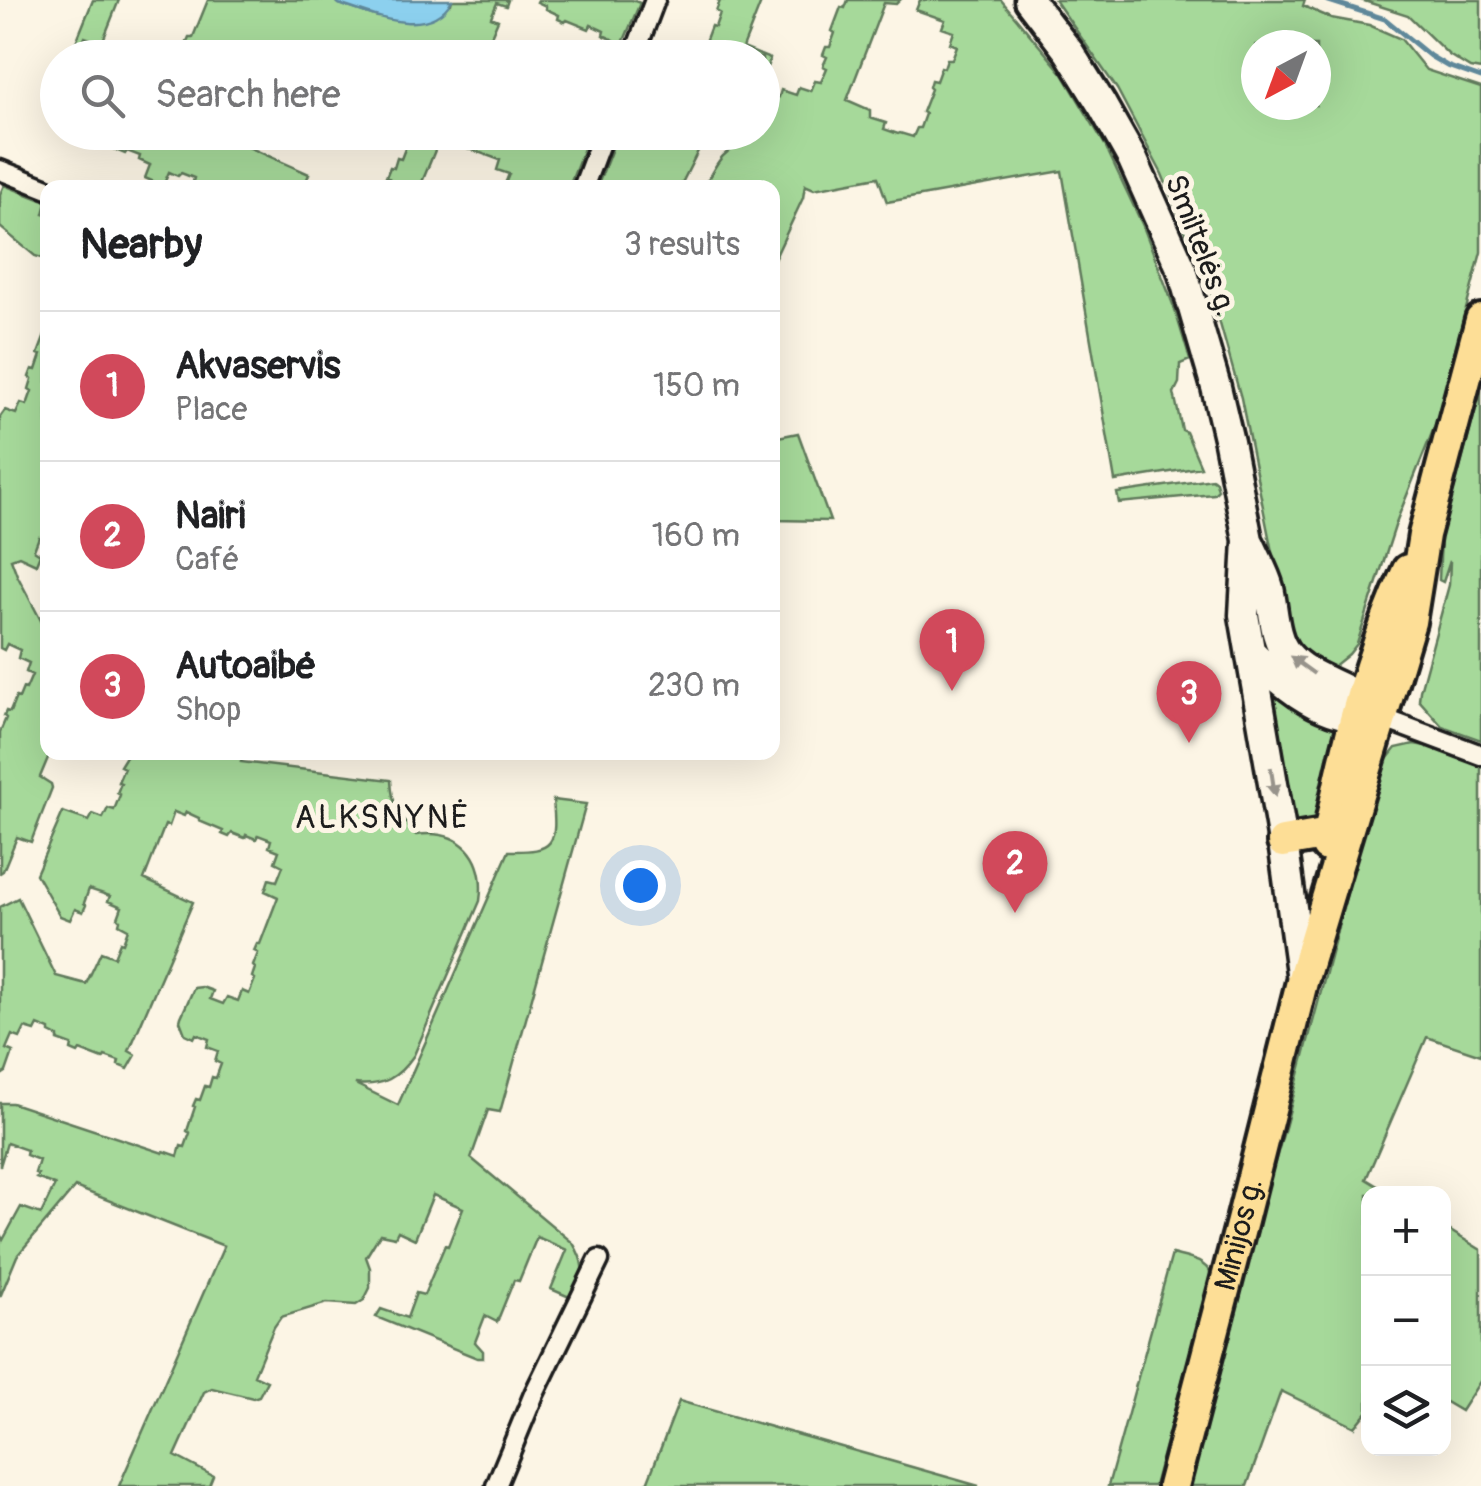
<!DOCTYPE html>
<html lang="en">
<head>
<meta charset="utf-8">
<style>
  body { margin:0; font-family:Pangolin,sans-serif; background:#f6f6f6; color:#202124 }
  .controls { position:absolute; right:30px; bottom:30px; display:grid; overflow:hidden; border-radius:20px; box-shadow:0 10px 40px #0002 }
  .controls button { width:90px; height:90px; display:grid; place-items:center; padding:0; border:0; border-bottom:2px solid #e0e0e0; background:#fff; color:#202124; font:50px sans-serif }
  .compass { position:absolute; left:1241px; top:30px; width:90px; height:90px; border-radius:50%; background:#fff; box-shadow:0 10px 40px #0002; rotate:221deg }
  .you { position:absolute; left:640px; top:885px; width:35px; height:35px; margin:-25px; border:8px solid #fff; border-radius:50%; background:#1a73e8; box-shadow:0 0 0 15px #1a73e833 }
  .badge { display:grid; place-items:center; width:65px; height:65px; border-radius:50%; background:#d1495b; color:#fff; font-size:32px; font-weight:700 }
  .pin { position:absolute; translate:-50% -82px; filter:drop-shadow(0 2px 5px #0008) }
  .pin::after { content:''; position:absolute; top:52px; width:35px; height:30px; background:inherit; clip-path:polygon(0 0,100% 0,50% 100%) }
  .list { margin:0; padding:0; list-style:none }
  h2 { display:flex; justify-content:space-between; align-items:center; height:130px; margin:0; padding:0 40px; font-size:42px }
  h2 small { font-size:32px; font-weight:400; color:#757577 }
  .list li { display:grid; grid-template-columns:65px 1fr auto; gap:30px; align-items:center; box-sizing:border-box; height:150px; padding:0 40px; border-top:2px solid #e0e0e0 }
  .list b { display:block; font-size:38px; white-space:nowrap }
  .list p { margin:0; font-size:32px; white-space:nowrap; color:#757577 }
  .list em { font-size:32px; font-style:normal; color:#757577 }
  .icon { flex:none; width:55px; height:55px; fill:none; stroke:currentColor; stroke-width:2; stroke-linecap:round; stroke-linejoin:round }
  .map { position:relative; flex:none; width:1481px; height:1486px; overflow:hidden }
  .search { position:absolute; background:#fff; box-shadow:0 10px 40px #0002; left:40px; top:40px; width:740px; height:110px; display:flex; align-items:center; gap:25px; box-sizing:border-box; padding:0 35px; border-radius:55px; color:#757577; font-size:38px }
  .panel { position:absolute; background:#fff; box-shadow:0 10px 40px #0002; left:40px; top:180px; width:740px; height:580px; border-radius:20px }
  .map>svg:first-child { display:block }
  .green { fill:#a6d99a; stroke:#617a5b; stroke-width:2.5; fill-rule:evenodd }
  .water { fill:#8cd0ee; stroke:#5f889a; stroke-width:2.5 }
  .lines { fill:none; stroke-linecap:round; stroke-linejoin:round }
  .stream { stroke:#5f889a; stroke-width:5 }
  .street-casing { stroke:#1c1c1c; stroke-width:25 }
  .secondary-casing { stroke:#1c1c1c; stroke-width:35 }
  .primary-casing { stroke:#1c1c1c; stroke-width:38 }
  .street { stroke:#fcf5e5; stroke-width:18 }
  .secondary { stroke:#fcf5e5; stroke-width:28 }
  .primary { stroke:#fdde96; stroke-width:30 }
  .oneway { fill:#97938b }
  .labels { text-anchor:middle; stroke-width:10; stroke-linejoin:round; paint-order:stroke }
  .street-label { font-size:30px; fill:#1c1c1c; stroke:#fcf5e5 }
  .neighbourhood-label { font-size:32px; letter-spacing:2.5px; fill:#1c1c1c; stroke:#fcf5e5 }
</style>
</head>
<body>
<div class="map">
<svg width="1481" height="1486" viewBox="0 0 1481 1486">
  <rect width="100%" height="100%" fill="#fcf5e5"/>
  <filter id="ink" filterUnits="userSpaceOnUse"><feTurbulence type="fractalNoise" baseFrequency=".01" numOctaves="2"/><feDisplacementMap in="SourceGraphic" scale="20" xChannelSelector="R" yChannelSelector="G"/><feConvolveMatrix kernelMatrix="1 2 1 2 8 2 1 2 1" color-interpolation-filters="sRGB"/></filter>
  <g filter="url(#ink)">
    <path class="green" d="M93 0H119L102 43 85 37 77 57H70Z
      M208 0H335L339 4 378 17 451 4 452 0H508L506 6 497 3 491 17 498 20 489 41 470 51 467 57 275 58 266 54 264 58H186L191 46 186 44 189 37H193Z
      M538 0H632L640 3 617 57 608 58 614 40 603 35 604 31 591 25 589 29 567 20 565 22 558 19 559 15 546 9V6L537 2Z
      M717 0H762L743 48 770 59 763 78 762 58 697 56 699 49 702 50 711 26 715 27 720 13 716 11 720 1Z
      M848 0H900L896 4 884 3 847 100 870 110V118L886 123 884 129 898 134 900 133 913 137 917 128H920L925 114 922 112 931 89 929 87 931 80 936 81 941 67 944 68 947 59H952L957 46 950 43 954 32 942 28 945 20 916 10 920 0H1001L1063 74 1104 143 1143 226 1174 307 1190 360 1180 364 1179 383 1174 393 1182 430 1186 432 1201 467 1115 481 1062 171 887 202 878 177 814 189 805 185 803 198 773 262 772 188 704 187C716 163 725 145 754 140L752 133 762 132 763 90 779 97 781 90 796 95 799 87 811 91 815 81 821 82 827 68 823 66 827 57 823 55 826 47H830L835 33 832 31 841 7 845 8Z
      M1055 0H1305L1303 6 1331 18 1369 25 1401 39 1426 70 1481 88V252L1436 423 1397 520 1357 644 1349 654 1333 667 1310 661 1289 636 1241 398 1211 292 1162 174 1117 89ZM1256 45H1316V105H1256Z
      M1361 0H1481V70L1470 68 1449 55 1408 15Z
      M83 132 217 133 309 174 304 187H207L193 182 194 178 181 173 178 176 169 172 163 186 145 178 150 165 139 160 140 156 127 151 125 154 104 145 102 148 94 145 96 140 82 135Z
      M404 133H590L569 187H511L505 184 509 174 497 170 500 160 440 138 420 187H386L389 178 386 177 390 167 394 168 397 158 401 159 406 146 401 143Z
      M618 133V132L707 133 680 187H597Z
      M4 185 47 202 44 214 48 215 47 254 45 259 35 256 0 227V194Z
      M47 330V539L39 537 34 550 40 554 36 564 19 556 11 559 17 575 47 632 48 752 50 753 40 777 51 784 52 788 31 842 17 837 3 871 0 873V732L6 718 4 716 6 711 10 712 16 697 19 698 23 688 26 689 32 675 26 672 29 663 18 658 20 650 7 644 4 650 0 648V417L5 410 16 414 21 403 27 405 32 391 29 389 32 379 29 377 32 369 36 370 41 355 38 354Z
      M1481 390V740L1442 726 1419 700 1420 691 1449 585 1450 561 1443 582 1439 580 1441 538Z
      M798 433 830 521 773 520V438Z
      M1212 479 1216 482 1218 490 1214 494 1119 503 1117 493Z
      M1263 693C1281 700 1324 712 1334 728 1344 743 1322 803 1317 822L1288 836Z
      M1414 744 1432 747 1481 764V1055L1427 1037 1366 1179 1389 1193 1368 1194V1411L1355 1427 1281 1391 1247 1486H1189L1224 1339 1286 1124 1380 768 1396 748Z
      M128 753H244L241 762 391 780C392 806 399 816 416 835 461 828 486 857 480 901L414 1055C398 1078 383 1087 355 1084L398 1105 509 851C555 852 557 844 553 800L586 804 500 1112 488 1110 471 1158 573 1243C588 1268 582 1273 574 1299L551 1289 567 1250 537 1237 519 1281 514 1280 497 1322 485 1316 475 1342 483 1351V1358H477L376 1317 381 1309 407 1318 416 1293 424 1295 445 1245 448 1246 463 1208 433 1195 415 1239 398 1231 395 1237 380 1234 366 1257 370 1268V1288L364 1300 356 1305 327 1303 281 1317 274 1327 254 1375 267 1381 259 1396 253 1398 212 1388 204 1392 175 1456 213 1476 209 1486H119L224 1246 75 1187 17 1256 0 1297V1234L3 1240 21 1207 41 1214 55 1185 36 1178 38 1174 35 1173 39 1160 26 1155 27 1150 7 1143 0 1166V1103H12L163 1153 164 1151 178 1156 181 1146 185 1147 190 1133 187 1131 195 1107 193 1106 196 1099 200 1100 205 1086 209 1087 212 1077 216 1078 221 1064 215 1061 218 1051 207 1047 209 1039 196 1034 194 1038 185 1034 180 1021 181 1017 194 988 202 987 213 991 210 999 223 1004 227 997 238 1001 242 991 249 994 255 979 252 977 255 968 253 966 258 953 254 951 257 944H260L278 897 265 891 269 879 277 881 283 866 275 862 279 851 269 847 271 840 258 835 256 839 246 835 245 838 232 833 229 837 222 834 223 831 199 821V818L186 812 184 816 174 812 169 826 165 825 144 879 193 902 129 1051 136 1055 128 1069 118 1065 119 1061 105 1056 103 1059 80 1050 78 1053 71 1050 72 1045 58 1040V1037L50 1033V1030L38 1025 35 1031 25 1028 20 1038 12 1035 6 1049 13 1052 6 1072 0 1076V907L18 898 56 976 86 984 101 952 114 957 120 942 123 943 128 929 119 924 120 920 118 918 122 907 108 901 110 896 89 889 84 903 86 905 83 912 75 909 70 920 60 916 36 874 63 812 89 821 93 814 103 818 108 808 114 810 120 795 117 793 121 783 118 782 124 768 120 766Z
      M1444 1227 1481 1250V1380L1461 1411 1444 1401Z
      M1172 1254C1186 1258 1206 1260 1211 1275L1154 1486H1108Z
      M679 1401 979 1486H646Z"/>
    <path class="water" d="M335 0H452C429 41 374 15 339 4Z"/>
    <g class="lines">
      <path class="stream" d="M1326 0 1385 19 1430 56 1447 66 1481 78"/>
      <defs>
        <path id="street" d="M633 58 655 0
          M0 170 48 189
          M583 188 604 132
          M1382 718 1481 755
          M496 1486 534 1394 599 1260"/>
        <path id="secondary" d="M1029 0 1069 52 1102 105 1133 160 1182 270 1216 387 1229 442 1248 540 1244 615 1283 842 1302 980
          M1250 544C1256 558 1265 573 1269 588 1274 609 1273 638 1288 655 1311 682 1350 684 1374 710
          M1252 653C1287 689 1322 718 1376 718"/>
        <g id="primary">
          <path d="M1283 842 1329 834"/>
          <path d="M1327 846C1344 751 1368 658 1408 570"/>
          <path id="s1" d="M1173 1486 1242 1221 1302 982 1410 622 1424 535 1481 320"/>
        </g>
      </defs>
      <use href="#street" class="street-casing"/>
      <use href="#secondary" class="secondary-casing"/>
      <use href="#primary" class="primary-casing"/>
      <use href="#street" class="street"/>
      <use href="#secondary" class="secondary"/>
      <use href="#primary" class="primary"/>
    </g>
    <defs><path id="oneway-solid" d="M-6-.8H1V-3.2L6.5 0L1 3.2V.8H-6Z" transform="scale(2.5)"/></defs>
    <g class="oneway">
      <use href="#oneway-solid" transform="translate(1302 665) rotate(-144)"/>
      <use href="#oneway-solid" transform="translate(1273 782) rotate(81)"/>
    </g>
  </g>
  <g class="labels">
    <g class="street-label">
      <text transform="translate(1201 245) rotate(69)" y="10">Smiltelės g.</text>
      <text dy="10" stroke="none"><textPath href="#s1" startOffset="260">Minijos g.</textPath></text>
    </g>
    <g class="neighbourhood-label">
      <text x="383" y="828">ALKSNYNĖ</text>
    </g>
  </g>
</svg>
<div class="controls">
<button>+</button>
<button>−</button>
<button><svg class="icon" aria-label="layers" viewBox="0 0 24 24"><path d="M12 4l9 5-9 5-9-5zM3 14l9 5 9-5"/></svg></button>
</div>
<svg class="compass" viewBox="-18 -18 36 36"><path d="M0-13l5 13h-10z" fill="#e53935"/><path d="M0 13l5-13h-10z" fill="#757577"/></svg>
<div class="you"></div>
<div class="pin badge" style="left:952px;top:691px">1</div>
<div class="pin badge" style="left:1015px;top:913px">2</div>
<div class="pin badge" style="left:1189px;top:743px">3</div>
<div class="search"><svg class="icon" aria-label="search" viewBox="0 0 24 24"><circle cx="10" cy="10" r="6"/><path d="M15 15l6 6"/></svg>Search here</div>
<section class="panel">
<h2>Nearby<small>3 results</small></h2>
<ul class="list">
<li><span class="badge">1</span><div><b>Akvaservis</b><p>Place</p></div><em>150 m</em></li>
<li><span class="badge">2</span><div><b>Nairi</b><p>Café</p></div><em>160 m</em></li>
<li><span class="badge">3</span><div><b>Autoaibė</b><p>Shop</p></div><em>230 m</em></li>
</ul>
</section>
</div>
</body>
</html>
